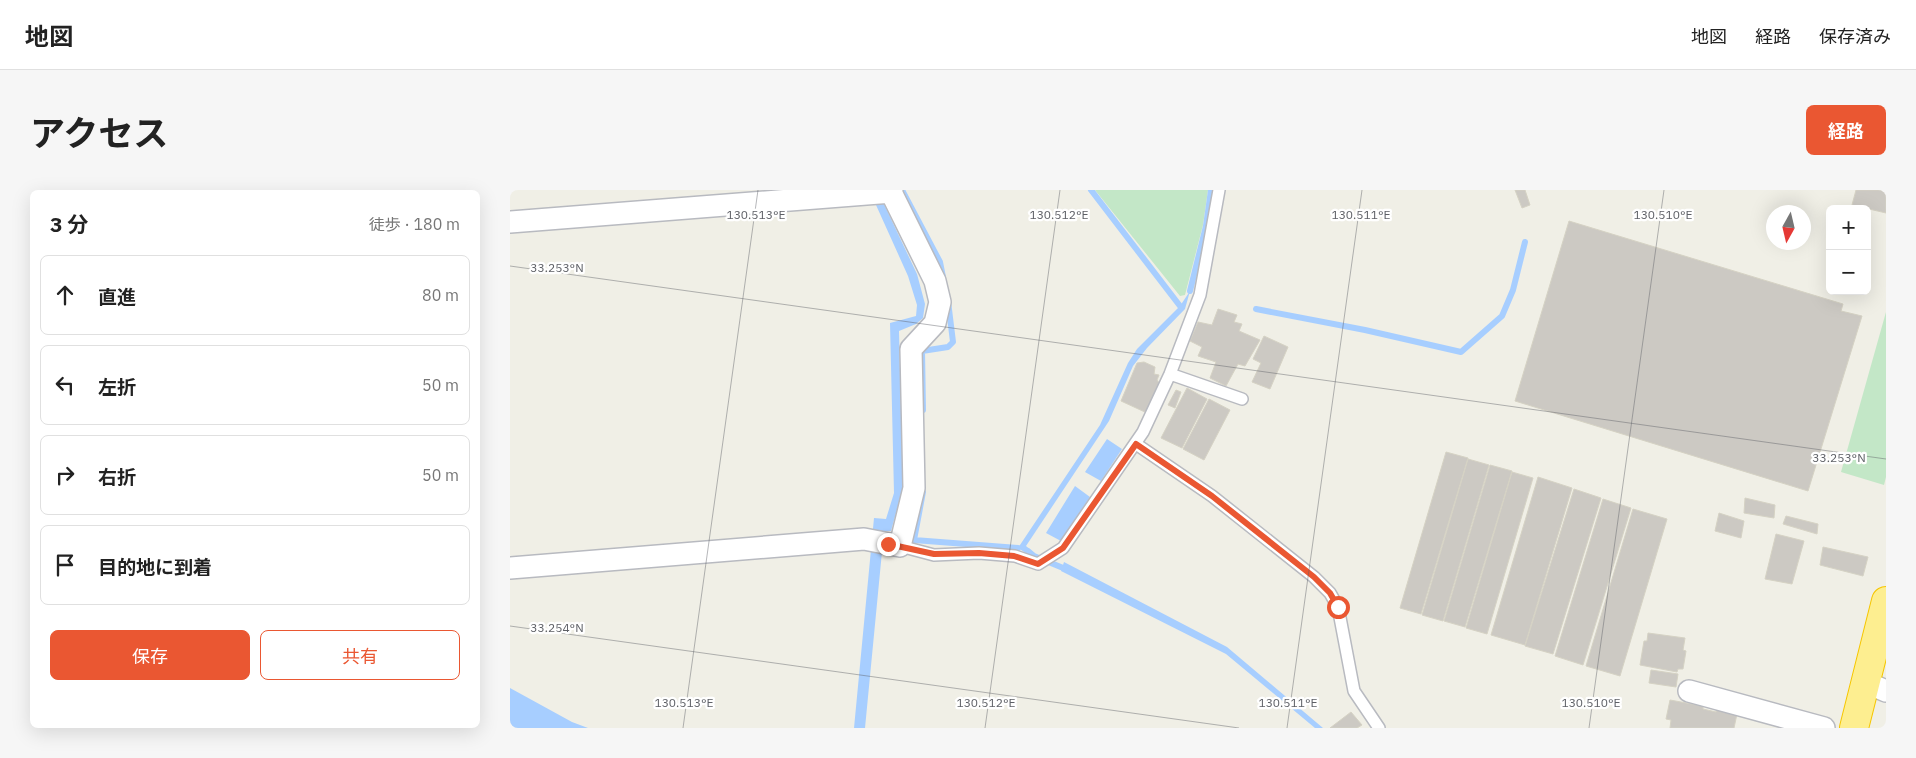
<!DOCTYPE html>
<html lang="ja">
<head>
<meta charset="utf-8">
<style>
  body { margin:0; font-family:"IBM Plex Sans","Noto Sans JP",sans-serif; background:#f6f6f6; color:#222 }
  .controls { position:absolute; right:15px; top:15px; display:grid; overflow:hidden; border-radius:8px; box-shadow:0 5px 20px #0002 }
  .controls button { width:45px; height:45px; display:grid; place-items:center; padding:0; border:0; border-bottom:1px solid #e0e0e0; background:#fff; color:#222; font:25px sans-serif }
  .compass { position:absolute; left:1256px; top:15px; width:45px; height:45px; border-radius:50%; background:#fff; box-shadow:0 5px 20px #0002; rotate:188deg }
  .stop { position:absolute; width:15px; height:15px; margin:-11px; border:4px solid #ea5732; border-radius:50%; background:#fff }
  .stop.end { background:#ea5732; border-color:#fff; box-shadow:0 1px 5px #0008 }
  .list { margin:0; padding:0; list-style:none }
  h2 { display:flex; justify-content:space-between; align-items:center; height:65px; margin:0; padding:0 20px; font-size:21px }
  h2 small { font-size:16px; font-weight:400; color:#767676 }
  .list li { display:grid; grid-template-columns:32px 1fr auto; gap:15px; align-items:center; box-sizing:border-box; height:80px; margin:0 10px 10px; padding:0 10px; border:1px solid #e0e0e0; border-radius:8px }
  .list b { display:block; font-size:19px; white-space:nowrap }
  .list em { font-size:16px; font-style:normal; color:#767676 }
  .actions { display:flex; gap:10px; padding:15px 20px }
  .actions a { flex:1; padding:11px 0; border:1px solid #ea5732; border-radius:8px; text-align:center; font-size:18px; color:#ea5732 }
  .actions .main { background:#ea5732; color:#fff }
  .icon { flex:none; width:28px; height:28px; fill:none; stroke:currentColor; stroke-width:2; stroke-linecap:round; stroke-linejoin:round }
  .map { position:relative; flex:none; width:1376px; height:538px; overflow:hidden; border-radius:8px }
  header { display:flex; align-items:center; gap:30px; box-sizing:border-box; height:70px; padding:0 25px; background:#fff; border-bottom:1px solid #e0e0e0 }
  header strong { font-size:24px }
  nav { display:flex; gap:28px; margin-inline-start:auto; font-size:18px }
  .intro { display:flex; align-items:center; justify-content:space-between; box-sizing:border-box; height:120px; padding:0 30px }
  h1 { margin:0; font-size:35px }
  .button { padding:12px 22px; border-radius:8px; background:#ea5732; color:#fff; font-size:18px; font-weight:700 }
  main { display:flex; gap:30px; padding:0 30px }
  aside { flex:1; background:#fff; border-radius:8px; box-shadow:0 5px 20px #0002 }
  .map>svg:first-child { display:block }
  .green { fill:#c3e7c7 }
  .water { fill:#a7ceff }
  .lines { fill:none; stroke-linecap:round; stroke-linejoin:round }
  .stream { stroke:#a7ceff; stroke-width:6 }
  .building { fill:#ccc9c3; stroke:#d5d2c4 }
  .lane-casing { stroke:#b8bac0; stroke-width:14 }
  .street-casing { stroke:#b8bac0; stroke-width:24 }
  .highway-casing { stroke:#f6c600; stroke-width:30 }
  .lane { stroke:#fff; stroke-width:11 }
  .street { stroke:#fff; stroke-width:21 }
  .highway { stroke:#fdee90; stroke-width:28 }
  .route { stroke:#ea5732; stroke-width:6 }
  .ticks { fill:none; stroke:#5e6066; stroke-width:1; stroke-opacity:0.45 }
  .ticks-label { font-size:12px; text-anchor:middle; fill:#5e6066; stroke:#fff; stroke-width:4.5; stroke-linejoin:round; paint-order:stroke }
</style>
</head>
<body>
<header>
<strong>地図</strong>
<nav><a>地図</a><a>経路</a><a>保存済み</a></nav>
</header>
<div class="intro"><h1>アクセス</h1><a class="button">経路</a></div>
<main>
<aside>
<h2>3 分<small>徒歩 · 180 m</small></h2>
<ul class="list">
<li><svg class="icon" aria-label="ahead" viewBox="0 0 24 24"><path d="M12 20V5M6 11l6-6 6 6"/></svg><div><b>直進</b></div><em>80 m</em></li>
<li><svg class="icon" aria-label="left" viewBox="0 0 24 24"><path d="M17 20v-9H6M10 6l-5 5 5 5"/></svg><div><b>左折</b></div><em>50 m</em></li>
<li><svg class="icon" aria-label="right" viewBox="0 0 24 24"><path d="M7 20v-9h11M14 6l5 5-5 5"/></svg><div><b>右折</b></div><em>50 m</em></li>
<li><svg class="icon" aria-label="arrive" viewBox="0 0 24 24"><path d="M6 21V4h12l-3 4 3 4H6"/></svg><div><b>目的地に到着</b></div></li>
</ul>
<div class="actions"><a class="main">保存</a><a>共有</a></div>
</aside>
<div class="map">
<svg width="1376" height="538" viewBox="0 0 1376 538">
  <rect width="100%" height="100%" fill="#f0efe6"/>
  <path class="green" d="M585 0H698L693 35 675 105 670 106Z
    M1376 122V287L1374 295 1331 282Z"/>
  <path class="water" d="M357 0 373 12 407 84 415 114 413 128 406 134 389 141 393 298 381 341H374L355 538H344L364 328 376 329 384 303 380 133 406 126 407 115 398 86 366 15Z
    M680 101 675 119 637 158 623 176 599 231 516 356 525 364 522 367 508 358 590 235 618 173 627 159 670 116Z
    M597 249 612 259 591 291 575 282Z
    M565 296 580 307 551 351 536 343Z
    M554 372 717 457 813 538H805L716 464 551 381Z
    M0 498 62 532 78 538H0Z"/>
  <g class="lines">
    <path class="stream" d="M392 0 430 72 433 87
      M581 0 670 116
      M680 101 696 36 701 0
      M746 119 855 140 951 162 992 126 1003 100 1015 52
      M413 220 412 161 438 157 443 152 438 111
      M413 302 404 350 508 358
      M518 361 524 366 558 380"/>
  </g>
  <path class="building" d="M1005 0H1015L1020 15 1012 18Z
    M1346 0H1376V23L1342 15Z
    M1059 31 1333 114 1331 121 1352 126 1298 301 1005 211Z
    M708 119 727 125 724 132 732 134 729 141 750 150 735 176 728 174 716 196 700 188 706 172 688 166 692 157 680 151 688 132 702 135Z
    M754 146 778 157 760 199 742 192 751 173 743 169Z
    M634 172 645 177 644 184 649 185 647 190 650 194 637 223 611 211 627 173Z
    M677 198 697 209 672 258 651 248Z
    M666 200 671 202 665 218 658 215Z
    M699 209 720 220 694 270 673 259Z
    M936 262 958 268 911 424 890 418Z
    M958 269 979 275 933 431 912 425Z
    M980 275 1002 281 955 437 934 431Z
    M1002 282 1023 288 977 444 956 438Z
    M1028 287 1062 298 1015 455 981 445Z
    M1064 299 1091 308 1043 464 1015 456Z
    M1235 308 1265 315 1264 328 1234 323Z
    M1093 309 1121 318 1073 475 1045 466Z
    M1123 319 1157 329 1110 486 1076 476Z
    M1209 323 1234 331 1231 348 1205 341Z
    M1276 326 1308 334 1307 344 1273 334Z
    M1266 344 1294 351 1282 394 1255 389Z
    M1313 357 1358 367 1353 386 1310 375Z
    M1138 443 1175 448 1173 460 1176 461 1173 479H1168L1167 482 1130 475 1134 451H1137Z
    M1141 480 1168 484 1166 497 1139 493Z
    M1160 510 1193 516V519L1206 522 1207 517 1227 524 1224 538H1160L1161 530 1156 529Z
    M841 522 852 535 847 538H820Z"/>
  <g class="lines">
    <defs>
      <path id="lane" d="M660 184 732 209
        M626 254 702 306 804 387 820 403 828 417 844 501 869 538
        M390 356 424 365 469 363 505 366 528 374 553 358 633 242 660 184 690 105 709 0"/>
      <path id="street" d="M0 32 382 2
        M0 378 354 349 390 356 404 298 401 159 425 133 430 112 425 91 380 0
        M1355 492 1376 501
        M1179 501 1314 538"/>
      <path id="highway" d="M1344 538 1376 411"/>
    </defs>
    <use href="#lane" class="lane-casing"/>
    <use href="#street" class="street-casing"/>
    <use href="#highway" class="highway-casing"/>
    <use href="#lane" class="lane"/>
    <use href="#street" class="street"/>
    <use href="#highway" class="highway"/>
  </g>
  <g class="lines">
    <path class="route" d="M378 354 424 364 469 363 504 366 528 374 553 358 626 254 702 306 804 387 820 403 828 417"/>
  </g>
  <path class="ticks" d="M0 76 1376 269M0 436 729 538M173 538 248 0M475 538 550 0M777 538 852 0M1079 538 1154 0"/>
  <g class="ticks-label">
    <text x="246" y="29">130.513°E</text>
    <text x="549" y="29">130.512°E</text>
    <text x="851" y="29">130.511°E</text>
    <text x="1153" y="29">130.510°E</text>
    <text x="47" y="82">33.253°N</text>
    <text x="1329" y="272">33.253°N</text>
    <text x="47" y="442">33.254°N</text>
    <text x="174" y="517">130.513°E</text>
    <text x="476" y="517">130.512°E</text>
    <text x="778" y="517">130.511°E</text>
    <text x="1081" y="517">130.510°E</text>
  </g>
</svg>
<div class="controls">
<button>+</button>
<button>−</button>
</div>
<svg class="compass" viewBox="-18 -18 36 36"><path d="M0-13l5 13h-10z" fill="#e53935"/><path d="M0 13l5-13h-10z" fill="#767676"/></svg>
<div class="stop" style="left:828px;top:417px"></div>
<div class="stop end" style="left:378px;top:354px"></div>
</div>
</main>
</body>
</html>
